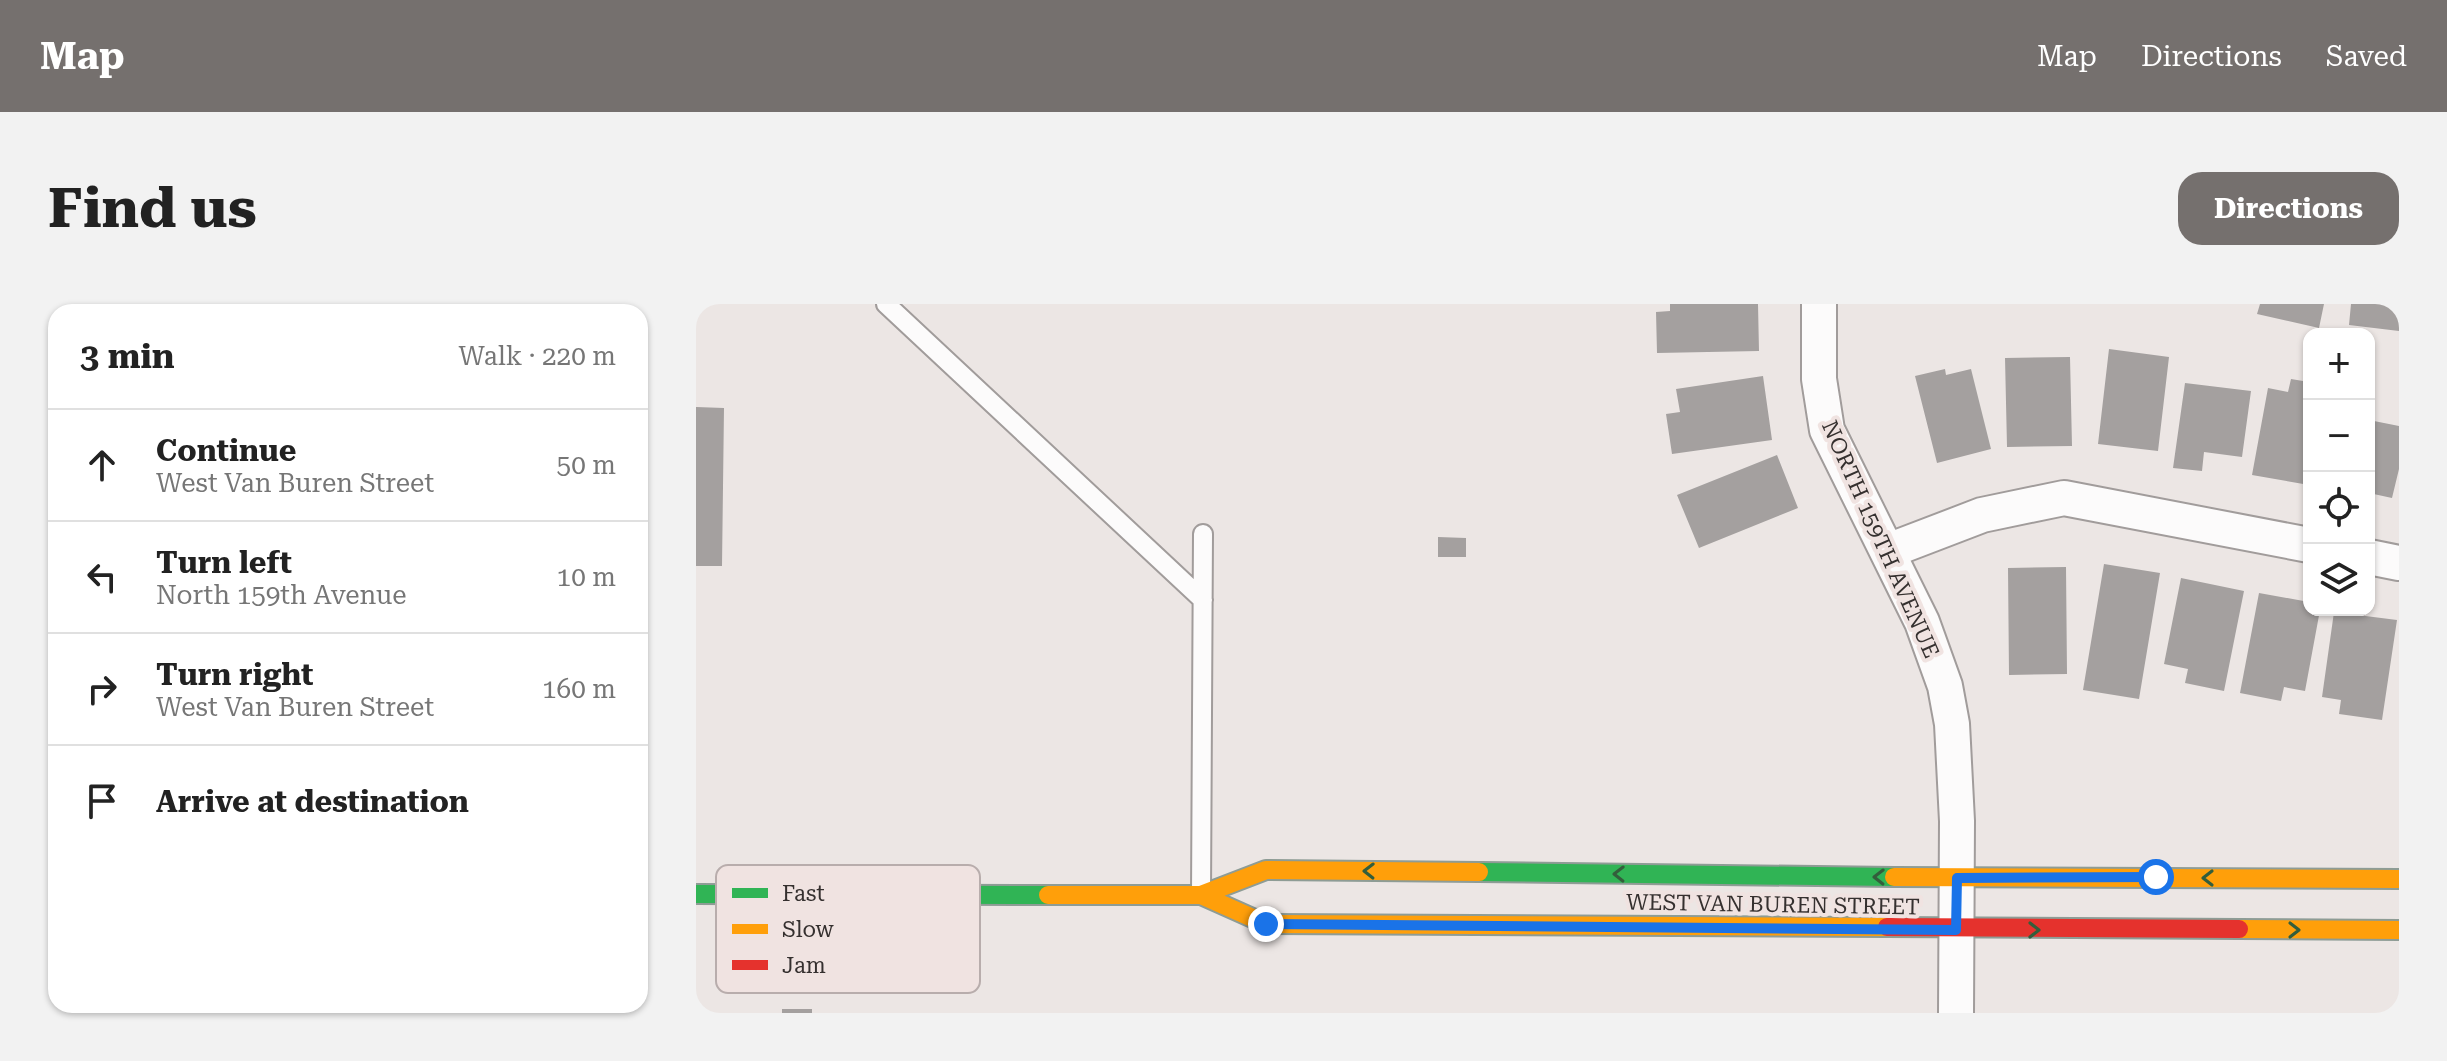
<!DOCTYPE html>
<html lang="en">
<head>
<meta charset="utf-8">
<style>
  body { margin:0; font-family:"Roboto Serif",serif; background:#f2f2f2; color:#222 }
  .controls { position:absolute; right:24px; top:24px; display:grid; overflow:hidden; border-radius:16px; box-shadow:0 2px 6px #0004 }
  .controls button { width:72px; height:72px; display:grid; place-items:center; padding:0; border:0; border-bottom:2px solid #e0e0e0; background:#fff; color:#222; font:40px sans-serif }
  .stop { position:absolute; width:24px; height:24px; margin:-18px; border:6px solid #1a73e8; border-radius:50%; background:#fff }
  .stop.end { background:#1a73e8; border-color:#fff; box-shadow:0 2px 8px #0008 }
  .list { margin:0; padding:0; list-style:none }
  h2 { display:flex; justify-content:space-between; align-items:center; height:104px; margin:0; padding:0 32px; font-size:34px }
  h2 small { font-size:26px; font-weight:400; color:#767676 }
  .list li { display:grid; grid-template-columns:52px 1fr auto; gap:24px; align-items:center; box-sizing:border-box; height:112px; padding:0 32px; border-top:2px solid #e0e0e0 }
  .list b { display:block; font-size:30px; white-space:nowrap }
  .list p { margin:0; font-size:26px; white-space:nowrap; color:#767676 }
  .list em { font-size:26px; font-style:normal; color:#767676 }
  .icon { flex:none; width:44px; height:44px; fill:none; stroke:currentColor; stroke-width:2; stroke-linecap:round; stroke-linejoin:round }
  .map { position:relative; flex:none; width:1703px; height:709px; overflow:hidden; border-radius:24px }
  header { display:flex; align-items:center; gap:48px; box-sizing:border-box; height:112px; padding:0 40px; background:#75706e; color:#fff }
  header strong { font-size:38px }
  nav { display:flex; gap:44px; margin-inline-start:auto; font-size:28px }
  .intro { display:flex; align-items:center; justify-content:space-between; box-sizing:border-box; height:192px; padding:0 48px }
  h1 { margin:0; font-size:56px }
  .button { padding:20px 36px; border-radius:24px; background:#75706e; color:#fff; font-size:28px; font-weight:700 }
  main { display:flex; gap:48px; padding:0 48px }
  aside { flex:1; background:#fff; border-radius:24px; box-shadow:0 2px 6px #0004 }
  .map>svg:first-child { display:block }
  .building { fill:#a4a09f }
  .lines { fill:none; stroke-linecap:round; stroke-linejoin:round }
  .lane-casing { stroke:#a19c9b; stroke-width:22 }
  .street-casing { stroke:#a19c9b; stroke-width:38 }
  .fast-casing { stroke:#8e9c95; stroke-width:22 }
  .slow-casing { stroke:#8e9c95; stroke-width:22 }
  .jam-casing { stroke:#8e9c95; stroke-width:22 }
  .lane { stroke:#fcfbfb; stroke-width:18 }
  .street { stroke:#fcfbfb; stroke-width:34 }
  .fast { stroke:#30b455; stroke-width:18 }
  .slow { stroke:#ff9f0a; stroke-width:18 }
  .jam { stroke:#e5322d; stroke-width:18 }
  .oneway { stroke:#335e3c }
  .route { stroke:#1a73e8; stroke-width:10 }
  .labels { text-anchor:middle; stroke-width:8; stroke-linejoin:round; paint-order:stroke }
  .street-label { font-size:22px; fill:#35302f; stroke:#f0e3e1 }
  .key { fill:#f0e3e1; stroke:#b8adac; stroke-width:2 }
  .key-label { font-size:22px; fill:#35302f }
</style>
</head>
<body>
<header>
<strong>Map</strong>
<nav><a>Map</a><a>Directions</a><a>Saved</a></nav>
</header>
<div class="intro"><h1>Find us</h1><a class="button">Directions</a></div>
<main>
<aside>
<h2>3 min<small>Walk · 220 m</small></h2>
<ul class="list">
<li><svg class="icon" aria-label="ahead" viewBox="0 0 24 24"><path d="M12 20V5M6 11l6-6 6 6"/></svg><div><b>Continue</b><p>West Van Buren Street</p></div><em>50 m</em></li>
<li><svg class="icon" aria-label="left" viewBox="0 0 24 24"><path d="M17 20v-9H6M10 6l-5 5 5 5"/></svg><div><b>Turn left</b><p>North 159th Avenue</p></div><em>10 m</em></li>
<li><svg class="icon" aria-label="right" viewBox="0 0 24 24"><path d="M7 20v-9h11M14 6l5 5-5 5"/></svg><div><b>Turn right</b><p>West Van Buren Street</p></div><em>160 m</em></li>
<li><svg class="icon" aria-label="arrive" viewBox="0 0 24 24"><path d="M6 21V4h12l-3 4 3 4H6"/></svg><div><b>Arrive at destination</b></div></li>
</ul>
</aside>
<div class="map">
<svg width="1703" height="709" viewBox="0 0 1703 709">
  <rect width="100%" height="100%" fill="#ece6e4"/>
  <path class="building" d="M974 0H1062L1063 47 961 49 960 8 974 7Z
    M1564 0H1628L1623 24 1561 10Z
    M1655 0H1703V27L1653 21Z
    M1413 45 1473 53 1462 147 1402 140Z
    M1374 53 1376 142 1311 143 1309 54Z
    M1249 65 1250 71 1275 65 1295 145 1241 159 1219 72Z
    M1067 72 1076 136 976 150 970 110 984 108 980 85Z
    M1595 75 1613 78V181L1556 171 1572 84 1592 88Z
    M1489 79 1555 87 1546 153 1508 148 1506 167 1477 164Z
    M0 103 28 104 26 262H0Z
    M1673 116 1703 122V165L1696 194 1673 189Z
    M1081 151 1102 204 1003 244 981 191Z
    M742 233 770 234V253H742Z
    M1408 260 1464 269 1443 395 1387 386Z
    M1370 263 1371 370 1313 371 1312 264Z
    M1485 274 1548 287 1528 387 1489 379 1492 365 1468 360Z
    M1563 289 1613 298V306H1624L1609 387 1588 383 1585 397 1544 389Z
    M1638 308 1701 316 1686 416 1643 410 1645 396 1626 393Z
    M86 705H116V709H86Z"/>
  <g class="lines">
    <defs>
      <path id="lane" d="M190 0 507 296
        M505 591 507 230"/>
      <path id="street" d="M1123 0V75L1131 126 1226 318 1249 382 1256 420 1261 517 1260 709
        M1192 247 1286 211 1368 194 1613 241
        M1673 253 1703 259"/>
      <path id="fast" d="M783 568 1198 573
        M0 590 352 591"/>
      <path id="slow" d="M1198 573 1703 575
        M352 591H505L570 566 783 568
        M505 591 570 620 1191 623
        M1543 625 1703 626"/>
      <path id="jam" d="M1191 623 1543 625"/>
    </defs>
    <use href="#lane" class="lane-casing"/>
    <use href="#street" class="street-casing"/>
    <use href="#fast" class="fast-casing"/>
    <use href="#slow" class="slow-casing"/>
    <use href="#jam" class="jam-casing"/>
    <use href="#lane" class="lane"/>
    <use href="#street" class="street"/>
    <use href="#fast" class="fast"/>
    <use href="#slow" class="slow"/>
    <use href="#jam" class="jam"/>
  </g>
  <defs><path id="oneway-chevron" d="M-2-3.5L2.5 0L-2 3.5" fill="none" stroke-width="1.6" stroke-linecap="round" stroke-linejoin="round" transform="scale(2)"/></defs>
  <g class="oneway">
    <use href="#oneway-chevron" transform="translate(673 567) rotate(-179)"/>
    <use href="#oneway-chevron" transform="translate(923 570) rotate(-179)"/>
    <use href="#oneway-chevron" transform="translate(1183 573) rotate(-179)"/>
    <use href="#oneway-chevron" transform="translate(1512 574) rotate(-180)"/>
    <use href="#oneway-chevron" transform="translate(1338 626)"/>
    <use href="#oneway-chevron" transform="translate(1598 626)"/>
  </g>
  <g class="lines">
    <path class="route" d="M570 620 1260 626 1261 574 1460 573"/>
  </g>
  <g class="labels">
    <g class="street-label">
      <text transform="translate(1185 235) rotate(66)" y="8">NORTH 159TH AVENUE</text>
      <text transform="translate(1077 600) rotate(1)" y="8">WEST VAN BUREN STREET</text>
    </g>
  </g>
  <rect x="20" y="561" width="264" height="128" rx="12" class="key"/>
  <rect x="36" y="584" width="36" height="10" fill="#30b455"/>
  <rect x="36" y="620" width="36" height="10" fill="#ff9f0a"/>
  <rect x="36" y="656" width="36" height="10" fill="#e5322d"/>
  <g class="key-label">
    <text x="86" y="597">Fast</text>
    <text x="86" y="633">Slow</text>
    <text x="86" y="669">Jam</text>
  </g>
</svg>
<div class="controls">
<button>+</button>
<button>−</button>
<button><svg class="icon" aria-label="locate" viewBox="0 0 24 24"><circle cx="12" cy="12" r="6"/><path d="M12 2v4M12 18v4M2 12h4M18 12h4"/></svg></button>
<button><svg class="icon" aria-label="layers" viewBox="0 0 24 24"><path d="M12 4l9 5-9 5-9-5zM3 14l9 5 9-5"/></svg></button>
</div>
<div class="stop" style="left:1460px;top:573px"></div>
<div class="stop end" style="left:570px;top:620px"></div>
</div>
</main>
</body>
</html>
